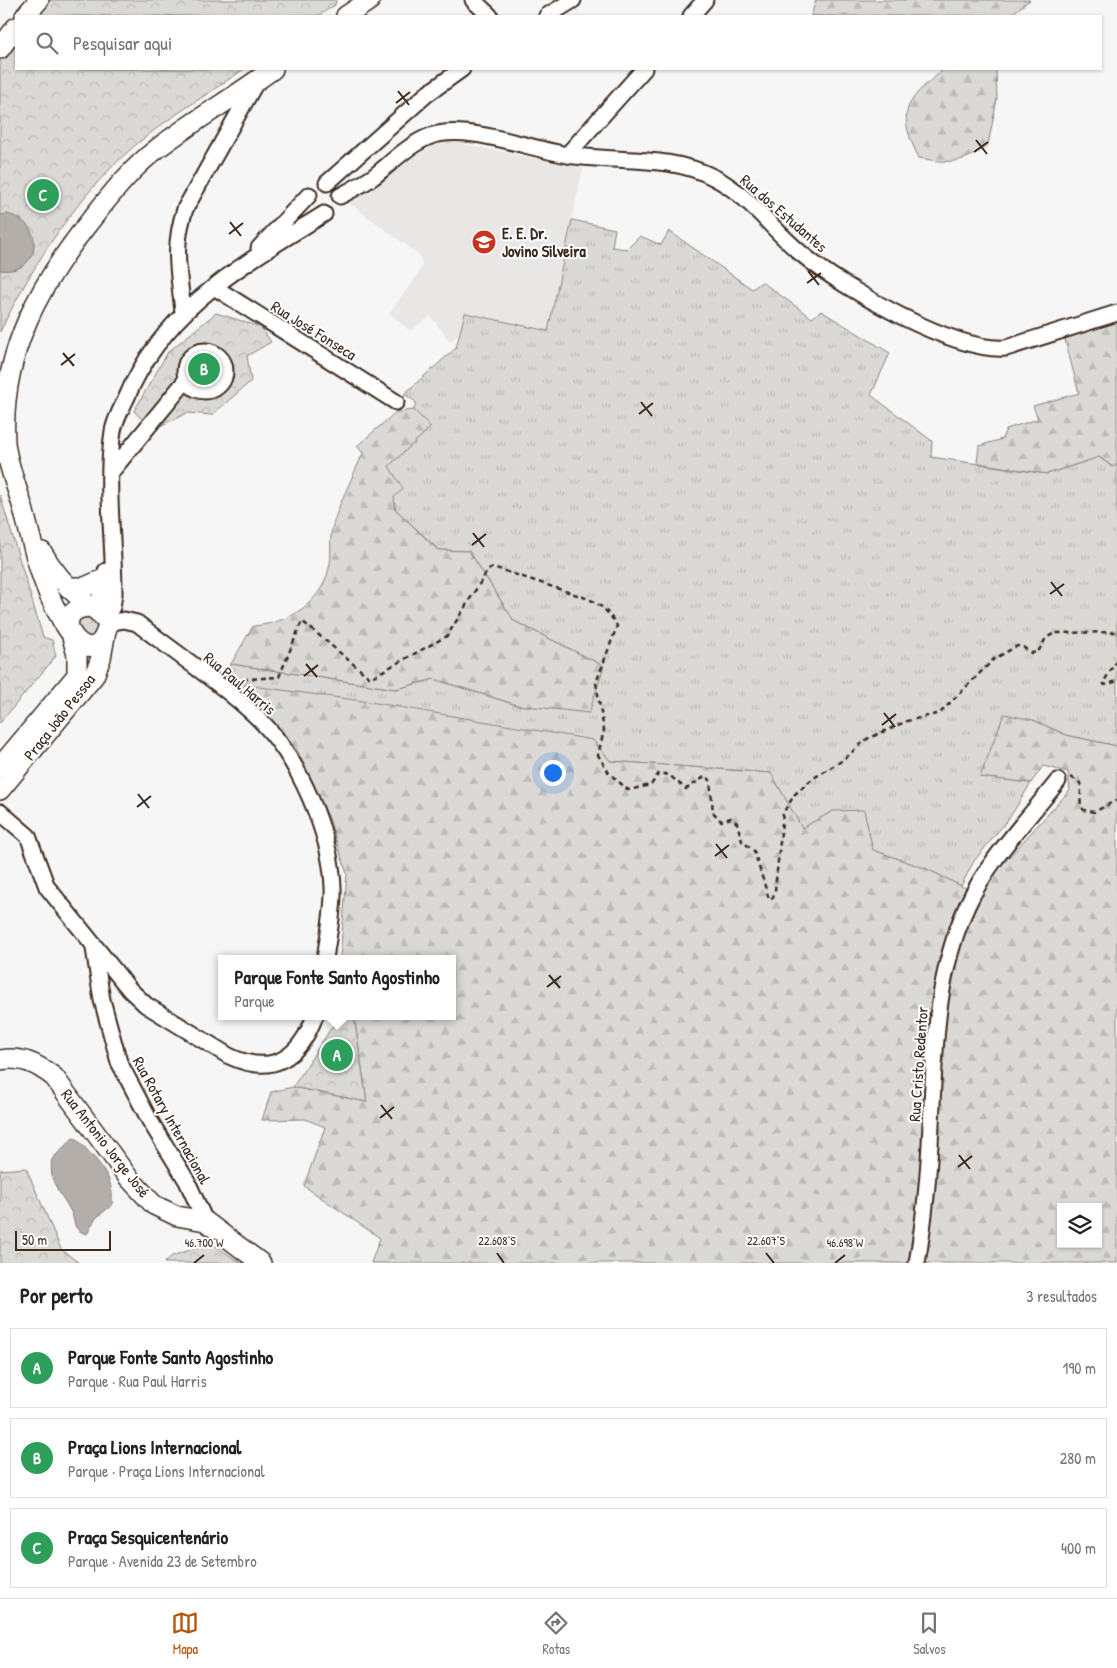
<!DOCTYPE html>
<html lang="pt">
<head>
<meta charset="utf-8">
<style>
  body { margin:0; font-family:"Patrick Hand",sans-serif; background:#f6f6f6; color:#222 }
  .controls { position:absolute; right:15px; bottom:15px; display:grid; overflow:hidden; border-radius:0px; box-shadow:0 1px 4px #0004 }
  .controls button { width:45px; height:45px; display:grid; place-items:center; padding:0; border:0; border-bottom:1px solid #e0e0e0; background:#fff; color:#222; font:25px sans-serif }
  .scale { position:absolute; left:15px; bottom:12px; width:96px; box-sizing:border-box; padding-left:5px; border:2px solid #3b2a1e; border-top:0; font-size:14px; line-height:18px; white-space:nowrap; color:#3b2a1e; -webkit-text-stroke:4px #fff; paint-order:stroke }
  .you { position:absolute; left:552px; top:772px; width:18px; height:18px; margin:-12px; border:4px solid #fff; border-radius:50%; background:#1a73e8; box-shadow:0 0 0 8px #1a73e833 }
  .badge { display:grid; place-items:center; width:32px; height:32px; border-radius:50%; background:#b45309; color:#fff; font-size:16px; font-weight:700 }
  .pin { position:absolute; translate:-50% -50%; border:2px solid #fff; box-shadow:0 1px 5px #0006 }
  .popup { position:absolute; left:218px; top:955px; width:238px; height:65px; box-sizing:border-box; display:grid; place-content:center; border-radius:0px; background:#fff; filter:drop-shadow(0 1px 4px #0005); font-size:16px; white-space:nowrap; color:#767676 }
  .popup b { font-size:19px; color:#222 }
  .popup::after { content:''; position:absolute; left:50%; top:100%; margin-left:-10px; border:10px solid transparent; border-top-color:#fff }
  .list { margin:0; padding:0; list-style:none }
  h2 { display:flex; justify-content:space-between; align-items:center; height:65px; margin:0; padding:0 20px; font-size:21px }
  h2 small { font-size:16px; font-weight:400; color:#767676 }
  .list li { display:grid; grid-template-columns:32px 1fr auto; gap:15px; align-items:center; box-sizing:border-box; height:80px; margin:0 10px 10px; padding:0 10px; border:1px solid #e0e0e0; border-radius:0px }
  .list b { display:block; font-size:19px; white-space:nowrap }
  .list p { margin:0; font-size:16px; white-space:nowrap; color:#767676 }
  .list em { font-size:16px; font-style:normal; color:#767676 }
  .icon { flex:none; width:28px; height:28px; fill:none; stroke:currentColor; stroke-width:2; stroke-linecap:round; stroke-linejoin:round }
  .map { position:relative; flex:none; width:1117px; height:1263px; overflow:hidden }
  .search { position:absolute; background:#fff; box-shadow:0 1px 4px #0004; left:15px; right:15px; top:15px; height:55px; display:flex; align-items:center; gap:12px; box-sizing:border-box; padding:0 18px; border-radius:0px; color:#767676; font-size:19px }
  .sheet { height:335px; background:#fff }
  nav { display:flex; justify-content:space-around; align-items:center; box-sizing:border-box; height:70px; border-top:1px solid #e0e0e0; background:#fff; font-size:14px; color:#767676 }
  nav a { display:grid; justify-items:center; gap:2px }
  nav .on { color:#b45309 }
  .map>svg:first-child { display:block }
  .built { fill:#e9e7e6 }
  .grass { fill:url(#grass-tufts); stroke:#8b827a }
  .forest { fill:url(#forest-firs); stroke:#8b827a; fill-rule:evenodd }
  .park { fill:url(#park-crowns); stroke:#8b827a }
  .water { fill:#b4aeaa; stroke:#847972 }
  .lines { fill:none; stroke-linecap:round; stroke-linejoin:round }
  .minor-casing { stroke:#3b2a1e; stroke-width:19 }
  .tertiary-casing { stroke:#3b2a1e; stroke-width:22 }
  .path { stroke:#3b2a1e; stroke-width:2.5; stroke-dasharray:5 4; stroke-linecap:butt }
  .minor { stroke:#fff; stroke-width:15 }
  .tertiary { stroke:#fff; stroke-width:19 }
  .ticks { fill:none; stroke:#3b2a1e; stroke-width:2 }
  .labels { text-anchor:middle; stroke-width:4; stroke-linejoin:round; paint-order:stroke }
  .street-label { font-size:16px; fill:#3b2a1e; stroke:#fff }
  .poi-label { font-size:16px; font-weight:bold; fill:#3b2a1e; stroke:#fff; text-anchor:start }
  .ticks-label { font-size:12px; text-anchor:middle; fill:#3b2a1e; stroke:#fff; stroke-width:4; stroke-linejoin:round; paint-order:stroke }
</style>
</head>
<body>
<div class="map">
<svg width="1117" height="1263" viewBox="0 0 1117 1263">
  <defs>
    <pattern id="grass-tufts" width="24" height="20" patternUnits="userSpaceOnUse" patternTransform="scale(1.25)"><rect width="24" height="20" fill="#dbd9d6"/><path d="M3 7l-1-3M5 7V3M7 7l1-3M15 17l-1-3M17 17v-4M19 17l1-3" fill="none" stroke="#bdbab7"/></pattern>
    <pattern id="forest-firs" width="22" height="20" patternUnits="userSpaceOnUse" patternTransform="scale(1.25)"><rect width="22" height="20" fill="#dbd9d6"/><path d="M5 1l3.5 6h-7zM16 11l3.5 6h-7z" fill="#bdbab7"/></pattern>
    <pattern id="park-crowns" width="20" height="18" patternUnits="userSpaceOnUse" patternTransform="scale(1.25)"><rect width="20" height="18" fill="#dbd9d6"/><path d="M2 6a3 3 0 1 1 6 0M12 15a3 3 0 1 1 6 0" fill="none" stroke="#bdbab7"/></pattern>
  </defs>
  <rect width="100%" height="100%" fill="#f7f6f6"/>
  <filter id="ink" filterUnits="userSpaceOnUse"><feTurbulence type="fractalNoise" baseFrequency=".02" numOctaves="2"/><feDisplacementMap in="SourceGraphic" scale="10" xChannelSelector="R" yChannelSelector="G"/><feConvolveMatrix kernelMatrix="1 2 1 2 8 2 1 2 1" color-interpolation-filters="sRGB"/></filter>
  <g filter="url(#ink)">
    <path class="built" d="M443 140 583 168 548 331 474 326 450 341 430 316 410 331 389 313 417 276 422 265 419 255 349 203 426 149Z"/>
    <path class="grass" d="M572 220 615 229 612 247 627 249 640 236 661 245 669 231 752 289 762 282 812 318 821 311 890 353 871 395 932 441 931 457 1047 474 1099 457 1112 467 1117 464V746L1066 735 1033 720 980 777 1031 783 1010 817 974 861 961 886 927 869 873 850 833 811 802 829 771 773 610 761 223 682 231 664 396 689 434 679 517 705 604 666 514 621 469 551 439 550 395 509 388 466 431 427 414 410 416 402 404 394 456 348 465 313 548 331Z"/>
    <path class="forest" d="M816 0H1030L1009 16H811Z
      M941 69H996L997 99 988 145C962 165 949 163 919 158 897 114 903 102 941 72Z
      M1117 321V464L1113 467 1099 457 1047 474 977 463 979 446 1002 439 1006 429 1038 419 1033 406 1079 393 1064 336Z
      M414 410 431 427 389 466 403 489 394 497 395 509 438 550 469 551 514 621 604 666 589 713 517 705 434 679 396 689 231 664 253 626C290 623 324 602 330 563 332 551 329 537 333 525 340 500 353 477 363 453L357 446 396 412Z
      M223 682 370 702 593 740 610 761 771 773 802 828 833 811 864 810 873 850 927 869 981 896 1000 867 1070 790 1068 772 1043 766 1031 783 980 777 1004 714 1033 720 1066 735 1117 746V1263H371L380 1238 304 1186 325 1127 305 1119 262 1120 271 1092 293 1087 367 1102 354 1016H452V959H340L347 874 329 818 296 748 265 716ZM1061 1207H1098V1244H1061Z"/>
    <path class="park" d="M51 0H336L335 5 318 16H36Z
      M16 39V69H244C211 92 176 113 144 138 81 189 35 260 0 332V58Z
      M216 313 261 327 271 342 247 356 251 381 212 415 187 413 152 430 134 411 168 352Z
      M0 495 43 637 52 640 56 656 0 723Z
      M84 615 98 619 97 635 86 638 76 623Z
      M348 1016H354L367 1102 293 1087 335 1022Z
      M26 1168 61 1249 79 1263H0V1170Z
      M211 1243 241 1263H164L172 1256Z"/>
    <path class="water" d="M7 214C48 223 40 276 0 270V215Z
      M73 1138 77 1139C96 1160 115 1175 112 1205L96 1218 87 1234C70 1229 77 1222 70 1210 60 1191 48 1182 52 1159Z"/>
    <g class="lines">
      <defs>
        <path id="minor" d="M473 0 490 16
          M547 16 573 0
          M691 16 705 0
          M567 155 644 69
          M327 183 427 94 462 69
          M340 196C351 190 363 184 373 177 390 164 407 146 428 137 464 122 529 149 568 155 618 163 669 154 715 178 750 196 773 231 803 255 844 289 954 352 1006 348L1117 313
          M259 248 309 195
          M214 287 396 402
          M183 312C179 272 172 249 185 209L256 82
          M185 371a20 20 0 1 1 40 0a20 20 0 1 1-40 0Z
          M111 472 187 379
          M97 609 106 571
          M106 618 112 607 114 594C114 540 105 484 113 431 115 420 121 409 126 399 164 307 244 264 324 214
          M108 623 124 620 137 623C177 654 222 684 259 719 298 757 331 833 333 887 334 910 328 936 325 959
          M0 812 28 836 47 887 130 990 146 1005 229 1056C272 1076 299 1059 315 1016
          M94 948 102 1000 119 1062 150 1121 187 1181 205 1221
          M917 1263C925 1217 929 1171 931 1124 935 1048 935 977 967 906 988 860 1027 820 1058 781"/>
        <path id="tertiary" d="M25 16 39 0
          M346 16 370 0
          M0 49 16 27
          M42 552C53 571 66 586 82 600 92 609 101 611 108 623 98 683 37 610 90 607
          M67 587H85L103 579
          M69 631C43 595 34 550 23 508 17 487 7 464 5 442 0 353 40 283 94 216 113 192 133 167 158 148 195 120 236 96 273 69
          M0 767 77 675V655L72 637
          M0 790 94 676 101 658 105 636
          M0 1060C22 1056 37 1064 54 1077L128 1177 154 1205 177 1216 205 1221 261 1263"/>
      </defs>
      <use href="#minor" class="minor-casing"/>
      <use href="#tertiary" class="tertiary-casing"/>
      <path class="path" d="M1117 660 1103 683 1105 685 1117 681
        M234 680 279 677 302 621 370 678 447 636 488 570 493 567 589 599C602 606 609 612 617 626L596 683 604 730 598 755 609 773 628 790 651 785 659 773 669 775 686 789 706 776 710 780 713 812 721 821 731 818 737 823 742 841 754 851 769 899 773 897 775 890 783 813 795 794 812 779 843 760 867 739 907 721 940 713 994 659 1017 646 1023 647 1031 653 1038 652 1046 638 1055 633 1117 632
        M1071 777 1080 783C1083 792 1077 803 1084 810L1094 812 1117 800"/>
      <use href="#minor" class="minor"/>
      <use href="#tertiary" class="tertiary"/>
    </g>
  </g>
  <path class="ticks" d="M398 91 409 105M396 103 410 92M976 140 987 154M974 152 988 142M230 222 241 236M229 234 243 223M808 271 819 285M807 283 821 273M63 353 74 366M61 365 75 354M641 402 652 416M639 414 653 403M473 533 484 547M472 545 486 534M1051 582 1062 596M1050 594 1064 584M306 664 317 677M304 676 318 665M884 713 895 727M882 725 896 714M138 794 149 808M137 807 151 796M716 844 727 858M715 856 729 845M549 975 560 988M547 987 561 976M381 1105 392 1119M380 1118 394 1107M959 1155 970 1169M958 1167 972 1156M497 1253 504 1263M766 1253 774 1263M194 1263 204 1255M835 1263 845 1255"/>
  <defs>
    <symbol id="school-disc" viewBox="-11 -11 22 22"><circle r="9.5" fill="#c8321e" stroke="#fff"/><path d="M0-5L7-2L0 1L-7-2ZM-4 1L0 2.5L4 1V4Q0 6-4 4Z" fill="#fff"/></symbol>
  </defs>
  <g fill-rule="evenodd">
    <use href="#school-disc" x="470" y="228" width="28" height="28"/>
  </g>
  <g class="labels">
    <g class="street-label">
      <text transform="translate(784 213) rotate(41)" y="6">Rua dos Estudantes</text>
      <text transform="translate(314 330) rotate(32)" y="6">Rua José Fonseca</text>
      <text transform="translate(240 683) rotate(40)" y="6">Rua Paul Harris</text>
      <text transform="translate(59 717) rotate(-52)" y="6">Praça João Pessoa</text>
      <text transform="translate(918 1064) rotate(-86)" y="6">Rua Cristo Redentor</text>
      <text transform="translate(172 1120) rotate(61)" y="6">Rua Rotary Internacional</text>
      <text transform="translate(106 1143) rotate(52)" y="6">Rua Antonio Jorge José</text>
    </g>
    <g class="poi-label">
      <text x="502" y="239">E. E. Dr.<tspan x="502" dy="18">Jovino Silveira</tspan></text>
    </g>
  </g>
  <g class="ticks-label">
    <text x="497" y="1245">22.608°S</text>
    <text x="766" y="1245">22.607°S</text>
    <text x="204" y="1247">46.700°W</text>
    <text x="845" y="1247">46.698°W</text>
  </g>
</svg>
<div class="controls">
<button><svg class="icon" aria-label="layers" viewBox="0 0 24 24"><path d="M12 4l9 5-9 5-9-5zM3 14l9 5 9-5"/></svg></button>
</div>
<div class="scale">50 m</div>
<div class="you"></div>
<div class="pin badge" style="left:337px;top:1055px;background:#2e9e5b">A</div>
<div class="popup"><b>Parque Fonte Santo Agostinho</b>Parque</div>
<div class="pin badge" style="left:204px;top:369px;background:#2e9e5b">B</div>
<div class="pin badge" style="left:43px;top:195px;background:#2e9e5b">C</div>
<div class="search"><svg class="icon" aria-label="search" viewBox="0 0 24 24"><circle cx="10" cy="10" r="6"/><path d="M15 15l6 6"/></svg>Pesquisar aqui</div>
</div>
<section class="sheet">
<h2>Por perto<small>3 resultados</small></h2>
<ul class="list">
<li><span class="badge" style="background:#2e9e5b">A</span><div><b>Parque Fonte Santo Agostinho</b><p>Parque · Rua Paul Harris</p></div><em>190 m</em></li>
<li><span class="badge" style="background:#2e9e5b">B</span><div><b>Praça Lions Internacional</b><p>Parque · Praça Lions Internacional</p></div><em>280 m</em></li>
<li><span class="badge" style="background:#2e9e5b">C</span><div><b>Praça Sesquicentenário</b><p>Parque · Avenida 23 de Setembro</p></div><em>400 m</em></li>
</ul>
</section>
<nav>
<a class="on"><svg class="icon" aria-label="map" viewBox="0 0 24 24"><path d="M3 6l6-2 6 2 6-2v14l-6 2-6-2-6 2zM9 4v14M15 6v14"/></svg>Mapa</a>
<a><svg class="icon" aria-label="directions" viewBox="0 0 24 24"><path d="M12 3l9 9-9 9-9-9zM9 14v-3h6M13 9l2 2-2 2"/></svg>Rotas</a>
<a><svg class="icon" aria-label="saved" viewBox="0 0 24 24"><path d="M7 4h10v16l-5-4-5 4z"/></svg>Salvos</a>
</nav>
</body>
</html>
